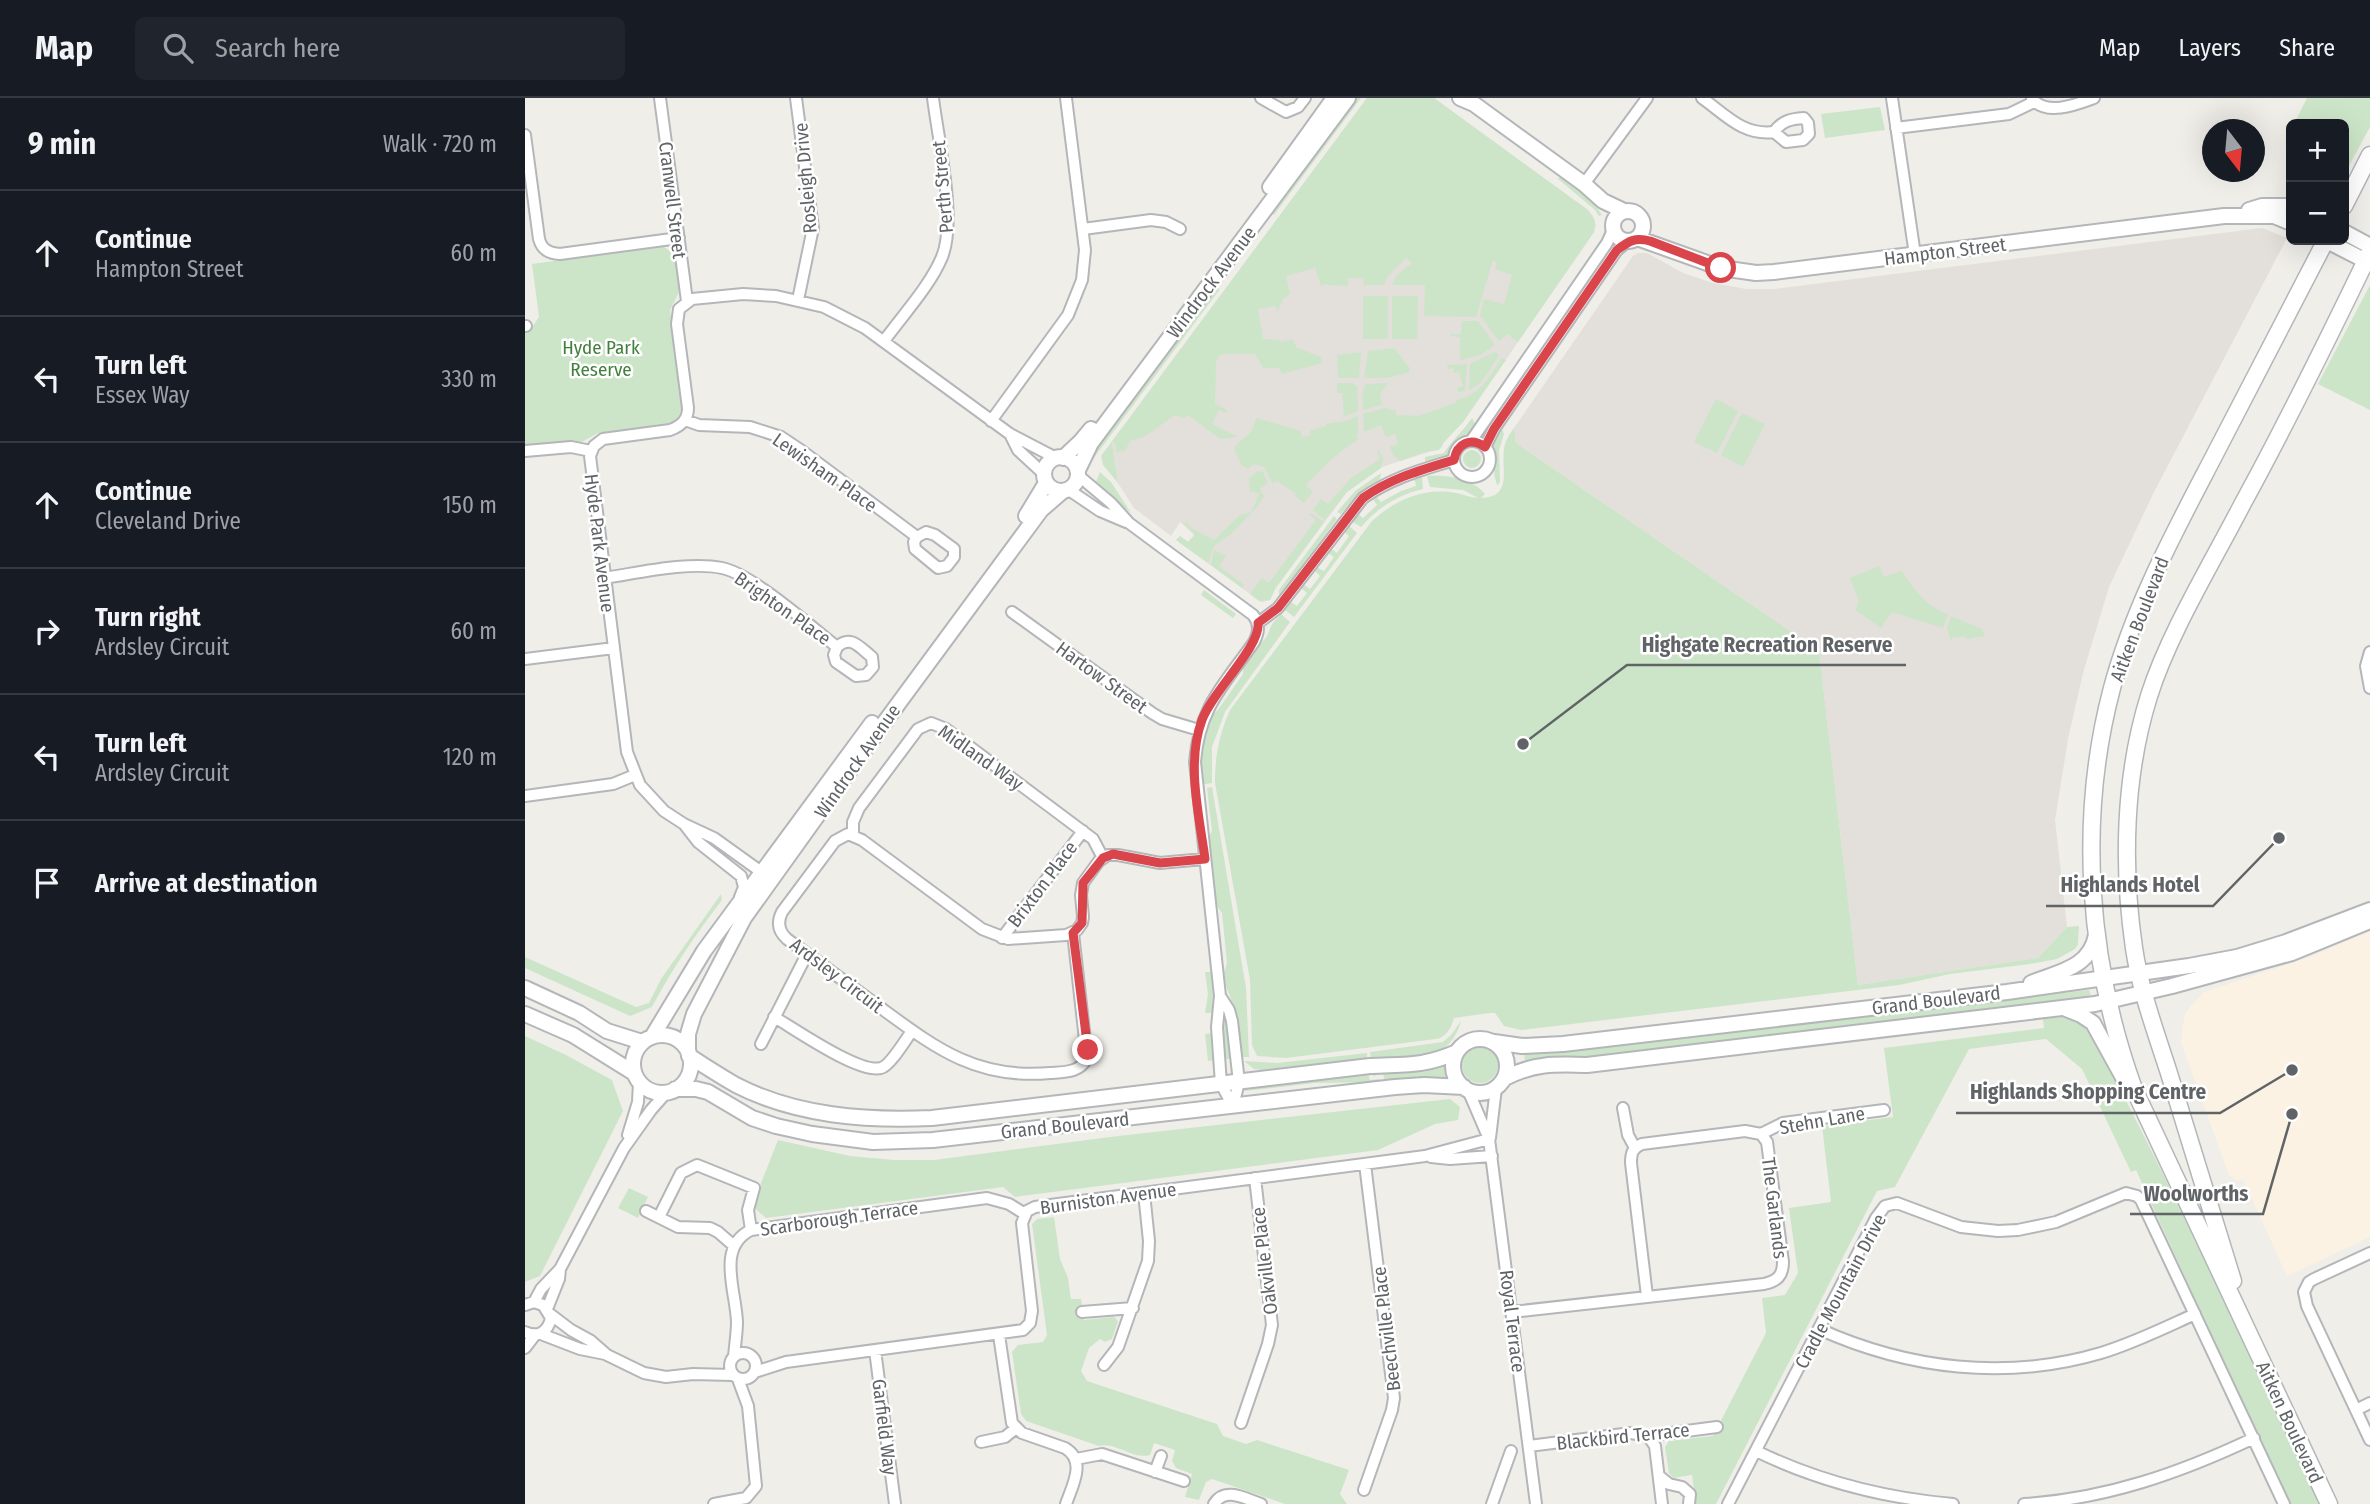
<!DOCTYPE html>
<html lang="en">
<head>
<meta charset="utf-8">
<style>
  body { margin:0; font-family:"Fira Sans Condensed",sans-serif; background:#20242c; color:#f1f3f6 }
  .controls { position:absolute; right:21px; top:21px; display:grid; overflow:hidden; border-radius:10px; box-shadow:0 7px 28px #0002 }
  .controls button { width:63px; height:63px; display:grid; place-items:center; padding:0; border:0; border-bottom:2px solid #363941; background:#171b24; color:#f1f3f6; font:35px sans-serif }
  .compass { position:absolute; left:1677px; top:21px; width:63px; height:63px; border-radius:50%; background:#171b24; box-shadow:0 7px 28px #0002; rotate:164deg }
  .stop { position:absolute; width:21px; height:21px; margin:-16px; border:5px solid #da454c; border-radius:50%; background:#fff }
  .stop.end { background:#da454c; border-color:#fff; box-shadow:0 2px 7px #0008 }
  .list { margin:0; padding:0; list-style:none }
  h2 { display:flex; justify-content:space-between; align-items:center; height:91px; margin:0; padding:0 28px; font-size:30px }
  h2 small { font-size:23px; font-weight:400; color:#9ea1a6 }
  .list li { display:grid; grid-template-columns:46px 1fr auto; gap:21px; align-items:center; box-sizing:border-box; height:126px; padding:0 28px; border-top:2px solid #363941 }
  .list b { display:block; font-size:26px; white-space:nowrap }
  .list p { margin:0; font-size:23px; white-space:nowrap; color:#9ea1a6 }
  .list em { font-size:23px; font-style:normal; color:#9ea1a6 }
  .icon { flex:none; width:38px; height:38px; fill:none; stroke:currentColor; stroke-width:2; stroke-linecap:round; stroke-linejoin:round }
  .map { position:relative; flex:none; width:1845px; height:1406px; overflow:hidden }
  header { display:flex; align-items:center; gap:42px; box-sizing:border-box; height:98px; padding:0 35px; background:#171b24; border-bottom:2px solid #363941 }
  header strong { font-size:33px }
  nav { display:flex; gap:38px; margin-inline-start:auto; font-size:24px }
  .search { width:490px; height:63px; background:#20242c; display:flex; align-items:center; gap:18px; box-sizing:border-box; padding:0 24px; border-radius:10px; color:#9ea1a6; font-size:26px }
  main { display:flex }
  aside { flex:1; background:#171b24 }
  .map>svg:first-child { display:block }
  .commercial { fill:#fbf2e3 }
  .education { fill:#e3dfda }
  .green { fill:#cce5c8 }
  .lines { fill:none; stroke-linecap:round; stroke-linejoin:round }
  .minor-casing { stroke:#b4b6b9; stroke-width:14 }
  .tertiary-casing { stroke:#b4b6b9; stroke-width:18 }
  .secondary-casing { stroke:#b3b6b9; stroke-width:19 }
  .minor { stroke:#fff; stroke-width:10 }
  .tertiary { stroke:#fff; stroke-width:14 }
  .secondary { stroke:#fff; stroke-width:16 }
  .route { stroke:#da454c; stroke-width:9 }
  .labels { text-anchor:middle; stroke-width:5; stroke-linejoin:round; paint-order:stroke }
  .street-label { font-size:19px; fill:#606467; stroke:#fff }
  .park-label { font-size:19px; fill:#42803d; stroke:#fff }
  .leader { fill:none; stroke:#606467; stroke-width:2.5 }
  .callout-dot { fill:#606467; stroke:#fff; stroke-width:2.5 }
  .callout-label { font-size:21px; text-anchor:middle; font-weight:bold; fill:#606467; stroke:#fff; stroke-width:5; stroke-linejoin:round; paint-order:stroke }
</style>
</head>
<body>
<header>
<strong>Map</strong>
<div class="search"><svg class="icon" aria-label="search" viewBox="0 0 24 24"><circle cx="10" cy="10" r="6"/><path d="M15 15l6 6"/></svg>Search here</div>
<nav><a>Map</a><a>Layers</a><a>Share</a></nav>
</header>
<main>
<aside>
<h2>9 min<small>Walk · 720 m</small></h2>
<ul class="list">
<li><svg class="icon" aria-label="ahead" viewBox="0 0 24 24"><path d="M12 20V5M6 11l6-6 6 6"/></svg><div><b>Continue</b><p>Hampton Street</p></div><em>60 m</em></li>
<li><svg class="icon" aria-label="left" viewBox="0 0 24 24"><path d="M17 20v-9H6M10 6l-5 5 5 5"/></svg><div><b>Turn left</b><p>Essex Way</p></div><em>330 m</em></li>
<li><svg class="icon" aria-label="ahead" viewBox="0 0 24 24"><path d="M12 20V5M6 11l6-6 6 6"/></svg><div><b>Continue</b><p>Cleveland Drive</p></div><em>150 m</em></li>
<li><svg class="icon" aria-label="right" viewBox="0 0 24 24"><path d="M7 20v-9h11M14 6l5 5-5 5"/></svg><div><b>Turn right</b><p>Ardsley Circuit</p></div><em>60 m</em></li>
<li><svg class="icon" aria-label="left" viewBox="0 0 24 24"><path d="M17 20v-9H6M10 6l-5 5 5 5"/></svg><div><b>Turn left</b><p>Ardsley Circuit</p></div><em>120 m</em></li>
<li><svg class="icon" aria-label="arrive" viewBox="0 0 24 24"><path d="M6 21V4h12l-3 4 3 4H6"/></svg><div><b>Arrive at destination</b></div></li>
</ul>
</aside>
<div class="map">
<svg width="1845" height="1406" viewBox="0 0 1845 1406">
  <rect width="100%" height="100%" fill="#f0eee9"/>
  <path class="commercial" d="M1845 833V1139L1762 1178 1718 1081 1713 1083 1704 1077 1656 944 1660 915 1679 894 1785 859Z"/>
  <path class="education" d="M842 0H909L1063 112 1068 118 1071 128 1069 134 993 244 938 324 919 344 916 350 857 369 822 394 750 491 745 502 736 504 651 442 655 438 663 444 669 437 655 424 646 438 609 410 593 385 587 344Z
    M1737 130 1762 140 1628 396 1584 489 1558 575 1543 641 1530 722 1542 829 1513 860 1333 887 1294 553 991 345 989 330 1108 158 1113 155H1122L1158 175 1188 185 1221 191H1249Z"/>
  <path class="green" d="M827 0H836L749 117 743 113Z
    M842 0H909L1063 112 1070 123 1069 134 993 244 982 236 974 243 955 217 959 201 979 206 987 177 970 171 972 165 968 162 951 219 899 218 900 187H867L871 178 887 165 881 160 863 178 859 187H839L838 180H823V188L805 187 802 186 796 188 790 170 761 178 765 196 758 201 752 215 751 208 733 211 738 241 755 242 756 244 768 241 771 249 796 259 797 265 757 276 754 270H738L730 256H696L691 264 690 306 702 312 701 315 694 312 687 326 713 339 695 341 663 317 659 320 650 317 619 339 605 343 600 353 592 354 590 345 587 344 593 385 578 367 576 358Z
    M1782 0H1845V29L1819 77V26H1769Z
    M1355 9 1360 32 1300 40 1296 16Z
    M1032 80H1043L1066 102 1077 117 1074 118 1070 112Z
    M136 147 149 156 155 192 145 212 157 309C155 318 152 323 143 327L73 335 55 345H33L0 348V233L5 232 14 219 7 166 127 150Z
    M1085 149 1087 150 1009 265 1006 263Z
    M689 187 695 191 568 361 563 357Z
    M1845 187V312L1793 286Z
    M838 198H863V241H838Z
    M867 198H893L892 241H867Z
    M937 223H953L970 247 953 258 935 262V239L926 238V236H936Z
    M869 250 884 269 885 274 862 280H839L843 253Z
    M836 254 834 280H814L813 278 812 257Z
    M970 254 974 257C966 269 958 287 944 292L945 266Z
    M977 260 981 262 938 324 919 344 914 352 900 354 875 363 868 357 865 349 873 346 870 336 861 339 856 327 839 334 838 316 860 310 870 312 872 318C879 316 883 318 890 318 905 316 917 308 931 305L932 302C957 295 963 280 977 260Z
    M942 266 940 293 933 294 932 290 938 288 934 274 929 275 928 270 923 271 922 267Z
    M812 285H827L832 288 833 313 819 318 817 295H812Z
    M863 285 855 296 857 307 838 312C838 303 835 292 842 286Z
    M1191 301 1213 313 1192 355 1169 344Z
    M1217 315 1240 326 1218 369 1196 357Z
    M833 318V337L831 338 833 342C813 354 796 370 781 388L788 393 779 405 770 398 771 396 752 383 748 386 739 369 728 366 724 371 717 368 709 351C717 337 727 341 731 320L776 333 777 339 785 338V333L801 328V326L821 323Z
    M947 320 951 328 943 337 931 344 921 359 900 364V359L919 355C927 342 938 333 947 320Z
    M976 328 979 336 974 352 975 383 973 388C969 380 969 375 969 366 969 347 966 347 976 328Z
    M989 330 991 345 1294 553 1333 887 1513 860 1542 829 1554 828 1553 846 1550 851 1532 861 1505 866 1425 876 1374 887 996 932 979 928 970 915H965L929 920C926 930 922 939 911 941L761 960 732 958 727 947 725 882 690 685C690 658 694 637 705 612L847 423C869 403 895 391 925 394 935 395 943 399 953 400L938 392 905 389 902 378C922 377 946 379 960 396L956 400C988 399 976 372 979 351 980 343 984 337 989 330Z
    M854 352 858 361 856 370 822 394 800 422 788 412 796 401 803 406 826 380 855 361 852 354Z
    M938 361a9 9 0 1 1 18 0a9 9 0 1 1-18 0Z
    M732 373 738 374 743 385 735 391 739 398 732 409 706 436 689 448 683 465 651 442 655 438 663 444 670 437 659 425 661 424 668 431 689 442 715 417 726 414 735 395 725 394 724 380Z
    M575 374 586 384 606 415 570 386Z
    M856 375 855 381 831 399 816 416 812 414 830 393Z
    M897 379 898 391C871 398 855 408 836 429L826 423 832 415 838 420 852 407 847 400 850 397 856 404 876 393 891 388 890 383 886 381Z
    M786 415 799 424 750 491 745 502 734 503 725 496 737 480 744 485 791 422 785 417Z
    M809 418 812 421 754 499V492Z
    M823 427 832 435 769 519 760 512 766 504 772 508 782 495 775 489 778 486 785 491 795 478 789 472 791 469 799 473 809 459 802 454 805 450 812 455 824 438 818 433Z
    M689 452 701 458 694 468 719 487 717 490 686 467Z
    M1354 468 1359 479 1377 473C1389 491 1401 509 1423 516L1418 530 1367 514 1356 530 1330 512 1334 504 1325 480Z
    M679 492 711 516 708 520 676 497Z
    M756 516 765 524 700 614 687 649V685L674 687C675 667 674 624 693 612L718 576V569L742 538 747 526Z
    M1426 518 1457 531 1460 538 1441 541 1440 538 1427 540 1426 543 1422 531Z
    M687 689 721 890 724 959H717L712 917 701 888 699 875 702 865 697 815 691 807 684 739 687 733 682 690Z
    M196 796 197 802C171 836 147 871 127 909L105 918 0 870V859L111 909 124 905 136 881Z
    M680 874H686L688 896 687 915H680L683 896Z
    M1564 892 1566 897 1549 902 1063 959 1027 958 1000 963 999 954 1040 952Z
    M699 912 706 961H700L695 923Z
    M1542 918 1552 920 1565 931 1641 1082 1796 1406H1764L1611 1072 1606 1074 1557 971 1521 941 1444 951 1370 1089 1352 1093 1191 1406H1171L1167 1377 1148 1380 1144 1375 1140 1349 1144 1343 1188 1338 1241 1235 1237 1200 1260 1197 1273 1175 1264 1110 1306 1104 1297 1028 1368 1019 1359 950 1519 930 1518 921Z
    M936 923C924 968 882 958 846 960L845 954 918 944 926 937Z
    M688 935 691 962 683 963 680 936Z
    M0 938 41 957 87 982 98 1013 15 1178 0 1184Z
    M937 967a18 18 0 1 1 36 0a18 18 0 1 1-36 0Z
    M842 955V960L737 972 729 971 719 963 752 965Z
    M925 965 930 982 886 981 860 983 858 976 848 978 847 975 899 974Z
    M843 975 845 982 854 981 855 984 790 985 720 993 718 991Z
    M925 1001 935 1009 933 1022 910 1026 853 1052 490 1099 478 1089 241 1120 227 1108 253 1042 325 1058 369 1062H409L593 1038Z
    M104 1090 123 1099 113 1120 93 1110Z
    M529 1119 535 1161 543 1180 546 1201H556L559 1222 589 1219 593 1223 587 1241 580 1244 575 1241 564 1250 556 1273 562 1283 692 1326 698 1338 721 1346 732 1342 824 1372 815 1396 822 1406H760L687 1381 681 1384 674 1402 660 1399 667 1376 651 1370 647 1363 650 1352 629 1345 625 1357C607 1362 591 1343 574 1348L501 1323 496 1316 487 1254 493 1247 518 1244 522 1237 507 1126 512 1121Z"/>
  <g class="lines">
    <defs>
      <path id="minor" d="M135 0 162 203
        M271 0 288 130 273 202
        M736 0 761 14 773 9 780 0
        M1177 0C1201 17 1218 38 1249 34 1257 23 1265 21 1279 20L1283 25 1284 36 1278 42 1261 44 1249 34
        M1367 0 1390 157
        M1507 1C1522 18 1550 7 1569 0
        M1371 30 1484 16 1509 4
        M0 37 14 141C17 152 24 155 35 156L154 140
        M1059 86 1122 0
        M558 131 626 122 641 124 655 131
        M0 228H1
        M359 243C377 218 405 188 417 159 432 123 413 41 408 0
        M160 322 174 327 225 329 256 339 277 353 392 439 401 434 410 437 429 451V459L422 468 413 470 390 451 389 444 392 439
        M466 323 543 217 557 182 560 152 541 0
        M485 336 493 352 519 376
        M946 343 1082 145 1088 132
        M929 361a18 18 0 1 1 36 0a18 18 0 1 1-36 0Z
        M960 349 969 331 1092 152 1103 143
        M0 353 46 349 66 353
        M554 378 586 405 604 425 728 517C735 526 734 534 729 544 699 587 674 609 670 664L695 898 692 929 696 986 708 1008 714 984 707 923 704 912 695 898
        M544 392 575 413 601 424
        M79 480C113 475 164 463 197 470 227 476 285 528 312 549 326 536 335 550 347 559L348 569 341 577 331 578 311 564 309 557 312 549
        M487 514 627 615 637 621 674 632
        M733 525 753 510 838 400C866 380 896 372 929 362
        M1845 554 1841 568 1845 590
        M0 561 89 550
        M0 698 88 686 110 677
        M159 726 173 744 216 778 219 789 215 799
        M328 737V724L334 710 393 631 406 625 421 631 568 741 578 760
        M242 778 189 740 159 726 139 713 115 687 102 654 65 358 69 348 78 341 145 332C156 328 163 322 163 310L152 226 154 211 167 201 218 196 251 198 299 209 340 230 485 336 531 360
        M548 835 562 960C555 975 539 974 525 975 448 982 407 947 349 905 320 884 291 862 262 841 253 833 252 824 257 814L310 743 323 736 337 742 457 831 483 841 541 837 552 832 557 825 558 819 556 797 558 785 574 763 583 757H593L635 765 679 761
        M477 840 558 733
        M249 919C270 931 334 976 356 970 365 968 381 941 387 933
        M236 946 282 856
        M943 992 964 1041 1011 1406
        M1098 1010 1103 1037 1110 1050
        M1236 1036 1258 1025 1359 1012
        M103 1037 113 1004 114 984
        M965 1040 971 990
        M906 1059 925 1061 967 1058
        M121 1113 153 1129 185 1130 193 1134 208 1147
        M134 1119 156 1075 172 1067 229 1090 223 1112 226 1132
        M1845 1155 1789 1181 1784 1184 1779 1194 1782 1208 1845 1342
        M9 1204 16 1191 35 1171 99 1050 126 1012 141 995
        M0 1207 9 1204 18 1207 26 1220C23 1234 13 1240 0 1234
        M22 1211 34 1181 35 1171
        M557 1214 608 1210
        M987 1214 1239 1186C1252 1183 1258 1178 1258 1164L1242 1044 1236 1036 1220 1033 1117 1046C1107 1050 1106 1056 1106 1065L1122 1198
        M25 1216 46 1232 66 1243 82 1257 119 1275 141 1279 168 1276 207 1277
        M1294 1231C1383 1271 1481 1283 1576 1255 1609 1245 1639 1230 1670 1216
        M16 1236 55 1251 80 1256
        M474 1237 487 1325 497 1335 540 1350C562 1363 547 1388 541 1406
        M0 1250 10 1237
        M350 1252 370 1406
        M205 1268a13 13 0 1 1 26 0a13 13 0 1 1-26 0Z
        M209 1258C210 1247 212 1235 212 1224 211 1193 191 1149 226 1132L462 1100 484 1106 500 1116
        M579 1267 593 1249 623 1163 624 1143 619 1095
        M230 1274 261 1264 498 1232 505 1225 507 1213 497 1125 502 1113 510 1109 900 1058 964 1041
        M1831 1312 1845 1305
        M716 1325 743 1246 747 1227 730 1080
        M1123 1338 1130 1348 1137 1406
        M456 1344 480 1339 491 1330
        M1004 1348 1106 1335 1123 1338 1192 1329
        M1231 1353C1293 1383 1359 1400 1428 1406
        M551 1361 577 1356 659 1383
        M630 1374 636 1358
        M1134 1378 1144 1386 1157 1389 1165 1396 1164 1406
        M839 1392 867 1312 869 1300 840 1066
        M189 1406 221 1400 231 1388 223 1308 213 1281
        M689 1406C700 1388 721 1401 736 1406
        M967 1406 986 1353
        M1203 1406 1351 1120 1360 1108 1372 1105 1436 1129 1473 1133 1493 1132 1531 1124 1601 1095 1612 1098 1616 1102 1759 1406
        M1499 1406C1581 1401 1655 1375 1729 1340"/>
      <path id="tertiary" d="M935 0 949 6 1059 86 1078 103 1099 113
        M745 89 809 0
        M1724 112 1737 108H1766
        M1088 128a15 15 0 1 1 30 0a15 15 0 1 1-30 0Z
        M1819 134 1845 148
        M1112 140 1196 170 1231 175 1249 174 1699 118H1749L1766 125
        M1800 142 1841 163
        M519 376a17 17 0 1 1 34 0a17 17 0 1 1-34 0Z
        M538 360 556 343 566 331
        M553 372 566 345 823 0
        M501 418 521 385
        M1506 885C1533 874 1565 870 1571 837
        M0 890 54 915 82 933 117 944
        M1541 911 1556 917 1568 925 1606 994
        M0 916 48 937 109 975
        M108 966a29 29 0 1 1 58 0a29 29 0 1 1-58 0Z
        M127 939 179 853 347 625
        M928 968a27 27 0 1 1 54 0a27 27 0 1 1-54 0Z
        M969 944 997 948 1038 946 1482 894 1664 868 1712 859 1761 844 1845 812
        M163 954V936L169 916 219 820 348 640 516 412 538 393
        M164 958C180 968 195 978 211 987 271 1018 341 1023 407 1020L845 968C880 966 898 969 932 954
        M980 980C1009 965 1030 966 1062 967L1570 906 1647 888 1767 855 1845 823
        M150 991H171L183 994 227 1020 251 1028 287 1036 348 1044 408 1042 870 989 899 987 939 989"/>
      <path id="secondary" d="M1819 108 1845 57
        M1801 142C1764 214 1727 286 1689 358 1650 433 1609 508 1587 590 1552 722 1563 864 1609 991L1804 1406
        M1708 1183C1686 1112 1664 1042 1643 972 1630 932 1615 891 1609 850 1597 767 1599 678 1624 598 1644 535 1687 465 1718 405 1763 323 1804 239 1845 154"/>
    </defs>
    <use href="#minor" class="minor-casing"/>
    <use href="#tertiary" class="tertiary-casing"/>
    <use href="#secondary" class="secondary-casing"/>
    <use href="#minor" class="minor"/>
    <use href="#tertiary" class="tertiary"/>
    <use href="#secondary" class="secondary"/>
  </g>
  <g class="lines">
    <path class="route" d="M563 952 548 835 557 825 558 785 578 760 588 756 635 765 680 761C674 716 661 665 677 622 687 594 736 548 733 525L753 510 838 400C866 380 896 372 929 362 932 345 946 339 960 349L969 331 1092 152C1104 143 1110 139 1125 143L1196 170"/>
  </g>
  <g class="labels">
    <g class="street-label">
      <text transform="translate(280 80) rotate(-95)" y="7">Rosleigh Drive</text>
      <text transform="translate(417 89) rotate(-95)" y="7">Perth Street</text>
      <text transform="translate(148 102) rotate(83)" y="7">Cranwell Street</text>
      <text transform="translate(1420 153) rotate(-7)" y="7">Hampton Street</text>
      <text transform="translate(686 184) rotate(-53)" y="7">Windrock Avenue</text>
      <text transform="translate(300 374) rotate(35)" y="7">Lewisham Place</text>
      <text transform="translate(75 445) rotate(83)" y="7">Hyde Park Avenue</text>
      <text transform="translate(258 510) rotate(35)" y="7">Brighton Place</text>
      <text transform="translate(1614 521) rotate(-69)" y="7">Aitken Boulevard</text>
      <text transform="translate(577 579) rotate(36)" y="7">Hartow Street</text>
      <text transform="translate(456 659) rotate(35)" y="7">Midland Way</text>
      <text transform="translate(332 663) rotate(-55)" y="7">Windrock Avenue</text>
      <text transform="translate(517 786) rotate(-53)" y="7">Brixton Place</text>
      <text transform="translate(312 877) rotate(37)" y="7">Ardsley Circuit</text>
      <text transform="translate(1411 902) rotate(-7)" y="7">Grand Boulevard</text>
      <text transform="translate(1297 1022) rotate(-10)" y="7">Stehn Lane</text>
      <text transform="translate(540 1027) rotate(-6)" y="7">Grand Boulevard</text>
      <text transform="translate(583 1100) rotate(-8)" y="7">Burniston Avenue</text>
      <text transform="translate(1250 1110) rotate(83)" y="7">The Garlands</text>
      <text transform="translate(314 1120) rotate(-8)" y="7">Scarborough Terrace</text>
      <text transform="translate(739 1163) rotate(-97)" y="7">Oakville Place</text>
      <text transform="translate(1315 1193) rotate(-62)" y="7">Cradle Mountain Drive</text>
      <text transform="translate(988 1223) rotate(83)" y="7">Royal Terrace</text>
      <text transform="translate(861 1231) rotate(-97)" y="7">Beechville Place</text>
      <text transform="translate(1765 1324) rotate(65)" y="7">Aitken Boulevard</text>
      <text transform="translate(360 1329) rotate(83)" y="7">Garfield Way</text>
      <text transform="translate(1098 1338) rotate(-6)" y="7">Blackbird Terrace</text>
    </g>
    <g class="park-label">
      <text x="76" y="256">Hyde Park<tspan x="76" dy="22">Reserve</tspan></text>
    </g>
  </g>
  <path class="leader" d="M998 646L1102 567H1381M1754 740L1688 808H1521M1767 972L1695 1015H1431M1767 1016L1738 1116H1605"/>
  <g class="callout-dot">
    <circle cx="998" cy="646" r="7"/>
    <circle cx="1754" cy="740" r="7"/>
    <circle cx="1767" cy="972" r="7"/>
    <circle cx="1767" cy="1016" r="7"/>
  </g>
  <g class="callout-label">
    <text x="1242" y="554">Highgate Recreation Reserve</text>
    <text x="1605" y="794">Highlands Hotel</text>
    <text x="1563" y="1001">Highlands Shopping Centre</text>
    <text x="1671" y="1103">Woolworths</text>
  </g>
</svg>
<div class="controls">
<button>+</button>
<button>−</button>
</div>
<svg class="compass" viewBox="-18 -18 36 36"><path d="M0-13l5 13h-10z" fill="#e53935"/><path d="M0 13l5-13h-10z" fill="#9ea1a6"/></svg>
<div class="stop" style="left:1196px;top:170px"></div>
<div class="stop end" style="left:563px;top:952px"></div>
</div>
</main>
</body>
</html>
